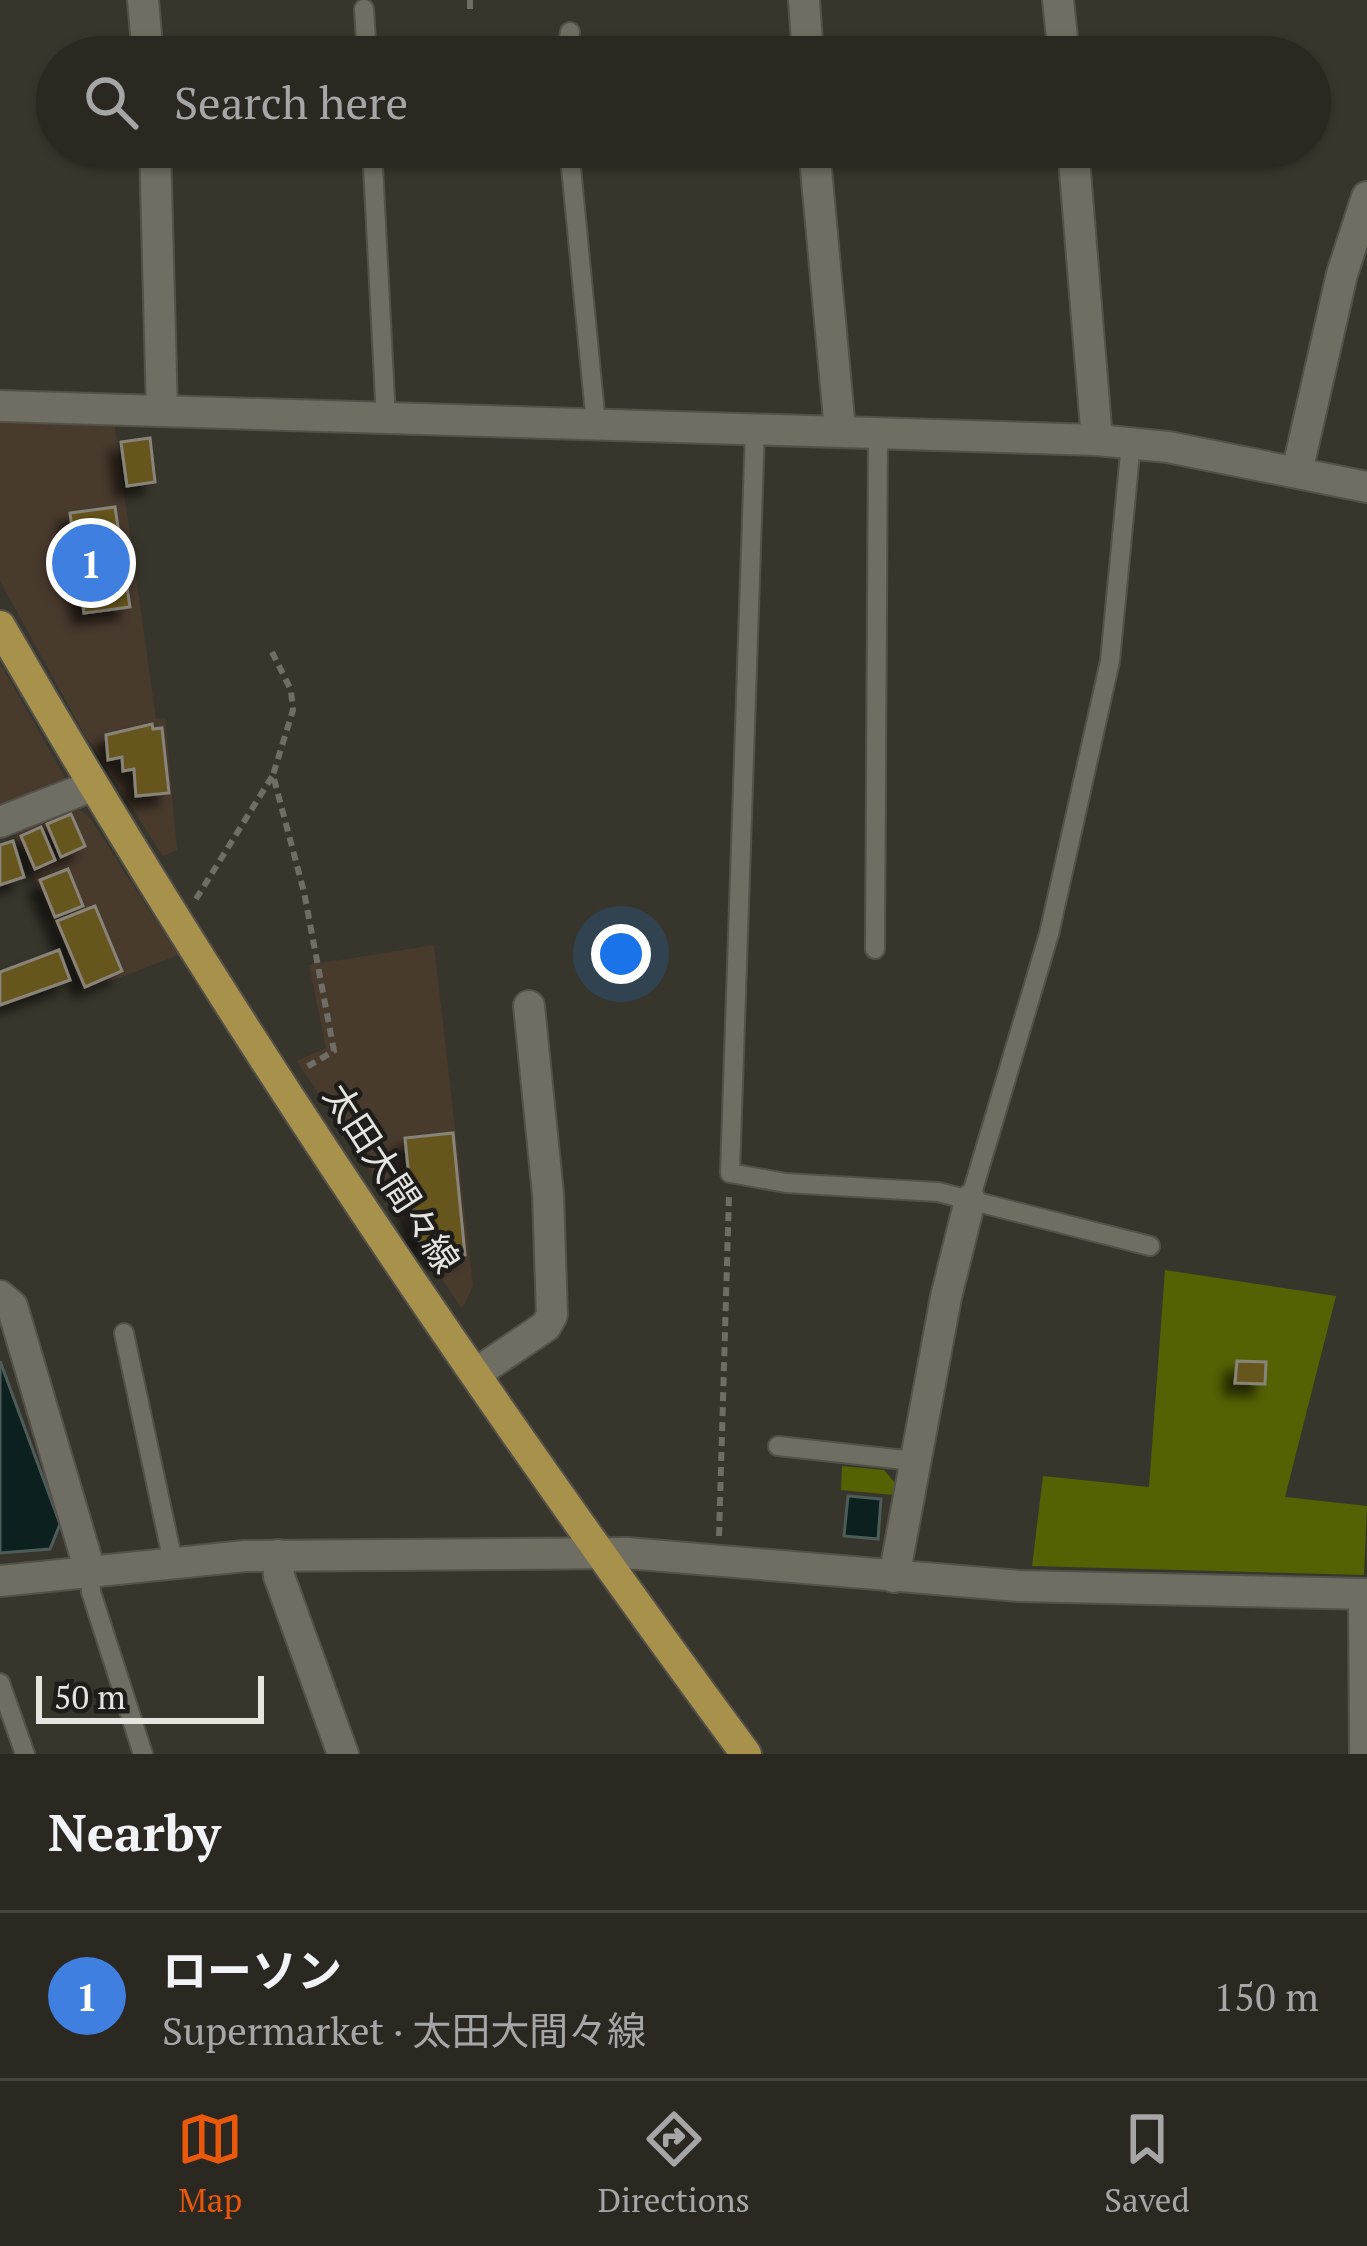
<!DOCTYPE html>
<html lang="en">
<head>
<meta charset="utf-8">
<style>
  body { margin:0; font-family:"PT Serif","Noto Sans JP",serif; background:#32302a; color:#f1f3f6 }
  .scale { position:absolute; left:36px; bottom:30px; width:228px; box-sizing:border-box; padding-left:12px; border:6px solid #e6e4de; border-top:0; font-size:33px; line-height:42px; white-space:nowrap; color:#e6e4de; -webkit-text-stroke:9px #1e1d19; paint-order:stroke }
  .you { position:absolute; left:621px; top:954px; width:42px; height:42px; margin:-30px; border:9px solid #fff; border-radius:50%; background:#1a73e8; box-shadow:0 0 0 18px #1a73e833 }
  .badge { display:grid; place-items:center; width:78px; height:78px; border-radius:50%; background:#ea580c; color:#fff; font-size:39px; font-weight:700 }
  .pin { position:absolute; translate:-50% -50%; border:6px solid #fff; box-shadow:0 3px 12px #0006 }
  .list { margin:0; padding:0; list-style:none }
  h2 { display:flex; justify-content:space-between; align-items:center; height:156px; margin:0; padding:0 48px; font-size:51px }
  h2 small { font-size:39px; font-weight:400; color:#a5a6a5 }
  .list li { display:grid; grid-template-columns:78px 1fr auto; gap:36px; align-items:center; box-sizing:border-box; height:168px; padding:0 48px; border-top:3px solid #46443f }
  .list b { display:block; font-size:45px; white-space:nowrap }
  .list p { margin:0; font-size:39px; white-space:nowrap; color:#a5a6a5 }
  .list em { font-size:39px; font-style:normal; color:#a5a6a5 }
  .icon { flex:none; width:66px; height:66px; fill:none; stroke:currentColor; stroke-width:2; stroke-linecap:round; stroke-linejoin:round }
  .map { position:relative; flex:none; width:1367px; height:1754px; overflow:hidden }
  .search { position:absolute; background:#2a2821; box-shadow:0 3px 9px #0004; left:36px; right:36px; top:36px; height:132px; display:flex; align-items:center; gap:30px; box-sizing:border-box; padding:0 42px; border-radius:66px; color:#a5a6a5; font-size:45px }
  .sheet { height:324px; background:#2a2821 }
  nav { display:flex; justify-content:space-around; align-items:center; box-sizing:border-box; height:168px; border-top:3px solid #46443f; background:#2a2821; font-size:33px; color:#a5a6a5 }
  nav a { display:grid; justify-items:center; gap:6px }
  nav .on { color:#ea580c }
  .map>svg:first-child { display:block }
  .commercial { fill:#493a2e }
  .green { fill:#566103 }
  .water { fill:#0c2020; stroke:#4d5b59; stroke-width:3 }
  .building { fill:#66551c; stroke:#888479; stroke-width:3; filter:url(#shadow) }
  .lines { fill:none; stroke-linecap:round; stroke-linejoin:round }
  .lane-casing { stroke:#535149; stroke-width:22 }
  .street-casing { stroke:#535149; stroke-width:34 }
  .secondary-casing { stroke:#535149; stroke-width:34 }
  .primary-casing { stroke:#535149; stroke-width:34 }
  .path { stroke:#6f6d65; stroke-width:6; stroke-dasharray:9 6; stroke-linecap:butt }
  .lane { stroke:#706d62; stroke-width:18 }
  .street { stroke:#706d62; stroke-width:30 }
  .secondary { stroke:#706d62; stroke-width:30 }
  .primary { stroke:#a8914b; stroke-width:30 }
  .labels { text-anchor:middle; stroke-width:9; stroke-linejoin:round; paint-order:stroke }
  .street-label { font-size:36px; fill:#e6e4de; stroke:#1e1d19 }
</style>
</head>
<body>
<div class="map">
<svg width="1367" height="1754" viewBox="0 0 1367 1754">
  <defs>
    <filter id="shadow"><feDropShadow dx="-11" dy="11" stdDeviation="6" flood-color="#0009"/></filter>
  </defs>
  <rect width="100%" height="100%" fill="#38362c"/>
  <path class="commercial" d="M0 419 114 421 156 719 165 718 177 850 163 856 83 732 0 581Z
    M0 663 67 781 0 812Z
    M78 809 90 818 178 955 83 992 14 833Z
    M434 945 473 1286 462 1309 297 1061 326 1048 309 965Z"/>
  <path class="green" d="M1165 1270 1336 1296 1285 1497 1367 1506 1364 1575 1032 1566 1043 1476 1149 1487Z
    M842 1466 884 1470 896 1484 894 1495 841 1490Z"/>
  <path class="water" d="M0 1361 60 1524 50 1549 0 1553Z
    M848 1496 881 1499 878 1539 844 1536Z"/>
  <path class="building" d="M150 438 155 482 127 486 121 442Z
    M115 507 130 607 84 613 70 513Z
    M152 724 153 729 162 728 169 793 136 796 134 769 123 771 122 757 108 760 106 735Z
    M71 814 85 846 61 857 47 824Z
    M41 827 55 860 35 869 21 836Z
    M13 841 24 877 0 885V845Z
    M68 869 83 906 55 917 40 880Z
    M95 906 122 971 85 987 57 921Z
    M59 950 70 980 0 1005V972Z
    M453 1133 465 1255 442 1257 415 1238 405 1138Z
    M1237 1361 1266 1362 1265 1384 1235 1383Z"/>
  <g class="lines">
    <defs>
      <path id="lane" d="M364 9 367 57
        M566 57 570 32
        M372 147 386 419
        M569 147 596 424
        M755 429 730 1173 786 1183 938 1192 1150 1246
        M875 949 878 431
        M970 1200 1049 934 1110 661 1131 443
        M124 1333 173 1562
        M778 1446 914 1461
        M90 1571 91 1592 143 1754
        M0 1683 25 1754"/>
      <path id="street" d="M143 0 148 57
        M804 0 808 57
        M1058 0 1064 57
        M155 147 162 411
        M814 147 840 430
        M1073 147 1097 440
        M1297 472 1342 274 1367 197
        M0 822 92 786
        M0 1296 12 1306 90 1571
        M475 1374 546 1326 552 1315 548 1194 529 1006
        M278 1555 279 1576 343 1754
        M894 1577 946 1297 970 1200
        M1364 1594 1365 1754"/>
      <path id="secondary" d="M0 406 1097 440 1168 447 1367 487
        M0 1581 245 1556 627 1553 1019 1586 1367 1594"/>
      <path id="primary" d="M0 626C225 1017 479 1392 746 1754"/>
    </defs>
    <use href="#lane" class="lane-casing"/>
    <use href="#street" class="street-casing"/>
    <use href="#secondary" class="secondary-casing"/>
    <use href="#primary" class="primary-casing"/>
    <path class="path" d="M470 0V12
      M272 652 291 690 293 710 273 775 304 892 334 1051 305 1068
      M196 899 273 775
      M719 1536 729 1195"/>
    <use href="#lane" class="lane"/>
    <use href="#street" class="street"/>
    <use href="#secondary" class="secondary"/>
    <use href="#primary" class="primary"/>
  </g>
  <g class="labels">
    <g class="street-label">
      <text transform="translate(392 1178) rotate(57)" y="13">太田大間々線</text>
    </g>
  </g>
</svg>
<div class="scale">50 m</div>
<div class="you"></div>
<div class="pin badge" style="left:91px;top:563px;background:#3f7fe0">1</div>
<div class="search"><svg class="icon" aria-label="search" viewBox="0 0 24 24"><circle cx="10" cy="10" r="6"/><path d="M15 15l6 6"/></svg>Search here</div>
</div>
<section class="sheet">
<h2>Nearby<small></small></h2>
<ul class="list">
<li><span class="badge" style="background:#3f7fe0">1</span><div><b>ローソン</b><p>Supermarket · 太田大間々線</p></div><em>150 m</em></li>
</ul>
</section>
<nav>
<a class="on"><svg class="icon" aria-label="map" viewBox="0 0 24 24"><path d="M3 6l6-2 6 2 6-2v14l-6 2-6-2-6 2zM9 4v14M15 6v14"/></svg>Map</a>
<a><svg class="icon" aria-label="directions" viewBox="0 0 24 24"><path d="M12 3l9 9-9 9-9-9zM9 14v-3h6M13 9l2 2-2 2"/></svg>Directions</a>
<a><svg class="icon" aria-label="saved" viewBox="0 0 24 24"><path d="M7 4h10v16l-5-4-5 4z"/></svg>Saved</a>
</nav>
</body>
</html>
